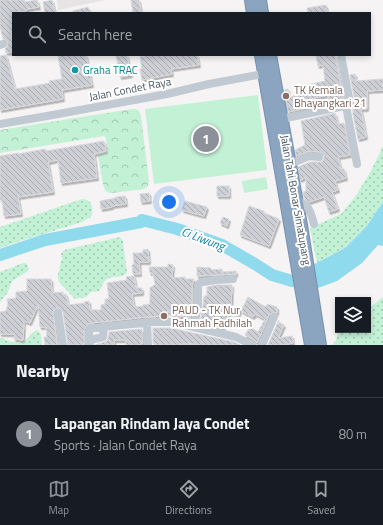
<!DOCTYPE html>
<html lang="en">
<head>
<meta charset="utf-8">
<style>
  body { margin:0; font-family:"Titillium Web",sans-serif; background:#242831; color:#f1f3f6 }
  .controls { position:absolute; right:12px; bottom:12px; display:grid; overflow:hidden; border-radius:0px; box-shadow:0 2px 6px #0003 }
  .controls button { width:36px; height:36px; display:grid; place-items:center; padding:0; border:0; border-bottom:1px solid #363941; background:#171b24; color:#f1f3f6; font:20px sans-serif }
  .you { position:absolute; left:169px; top:202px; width:14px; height:14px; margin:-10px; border:3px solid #fff; border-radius:50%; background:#1a73e8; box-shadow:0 0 0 6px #1a73e833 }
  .badge { display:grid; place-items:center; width:26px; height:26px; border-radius:50%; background:#8c9099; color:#fff; font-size:13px; font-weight:700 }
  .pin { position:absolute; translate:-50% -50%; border:2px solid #fff; box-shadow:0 1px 4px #0006 }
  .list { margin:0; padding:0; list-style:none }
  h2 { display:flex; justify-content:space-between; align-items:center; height:52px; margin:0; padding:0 16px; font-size:17px }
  h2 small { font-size:13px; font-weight:400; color:#9ea1a6 }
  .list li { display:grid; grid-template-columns:26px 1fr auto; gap:12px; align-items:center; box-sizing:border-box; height:72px; padding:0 16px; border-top:1px solid #363941 }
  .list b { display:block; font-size:15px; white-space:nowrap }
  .list p { margin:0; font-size:13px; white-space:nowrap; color:#9ea1a6 }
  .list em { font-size:13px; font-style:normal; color:#9ea1a6 }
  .icon { flex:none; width:22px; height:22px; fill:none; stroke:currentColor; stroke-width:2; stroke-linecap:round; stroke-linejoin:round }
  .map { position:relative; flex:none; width:383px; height:345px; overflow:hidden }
  .search { position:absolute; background:#171b24; box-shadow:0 2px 6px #0003; left:12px; right:12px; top:12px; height:44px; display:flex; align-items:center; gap:10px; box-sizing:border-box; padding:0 14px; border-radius:0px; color:#9ea1a6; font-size:15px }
  .sheet { height:124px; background:#171b24 }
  nav { display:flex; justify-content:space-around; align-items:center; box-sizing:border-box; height:56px; border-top:1px solid #363941; background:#171b24; font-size:11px; color:#9ea1a6 }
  nav a { display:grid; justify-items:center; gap:2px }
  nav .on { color:#8c9099 }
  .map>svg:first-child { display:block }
  .education { fill:#e6e4e5 }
  .grass { fill:url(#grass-dots) }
  .park { fill:url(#park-crowns) }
  .pitch { fill:#c3f1d5 }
  .water { fill:#90daee }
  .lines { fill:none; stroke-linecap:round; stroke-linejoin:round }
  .river { stroke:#90daee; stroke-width:12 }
  .building { fill:url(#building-back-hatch); stroke:#d7d9de; filter:url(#shadow) }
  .highway-casing { stroke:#7690ad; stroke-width:14 }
  .minor { stroke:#c1cad2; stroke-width:8 }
  .highway { stroke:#8ba5c1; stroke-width:12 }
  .culture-dot { fill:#0f9aa8; stroke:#fff; stroke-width:1.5 }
  .education-dot { fill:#8d6e63; stroke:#fff; stroke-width:1.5 }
  .labels { text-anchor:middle; stroke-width:4; stroke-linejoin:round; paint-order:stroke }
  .culture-label { font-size:11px; fill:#0d838f; stroke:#fff; text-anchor:start }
  .street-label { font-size:11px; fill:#4a5661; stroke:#fff }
  .education-label { font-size:11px; fill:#785e54; stroke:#fff; text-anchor:start }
  .water-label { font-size:12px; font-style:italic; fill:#0c7c9b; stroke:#fff }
</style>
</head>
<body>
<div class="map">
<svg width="383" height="345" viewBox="0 0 383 345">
  <defs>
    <pattern id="grass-dots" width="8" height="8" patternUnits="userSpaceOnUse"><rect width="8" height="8" fill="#c3f1d5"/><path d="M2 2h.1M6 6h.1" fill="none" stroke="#a0c6b0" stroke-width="1.8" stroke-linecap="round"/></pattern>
    <pattern id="park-crowns" width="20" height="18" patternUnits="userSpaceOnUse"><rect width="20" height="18" fill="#c3f1d5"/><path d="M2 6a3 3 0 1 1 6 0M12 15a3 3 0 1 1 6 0" fill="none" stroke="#a0c6b0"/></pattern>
    <pattern id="building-back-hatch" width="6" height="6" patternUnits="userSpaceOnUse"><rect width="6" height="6" fill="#cdcfd5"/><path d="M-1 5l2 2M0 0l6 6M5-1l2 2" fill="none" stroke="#a8abb0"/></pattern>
    <filter id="shadow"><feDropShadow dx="1.5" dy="2.5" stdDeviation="0" flood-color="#0004"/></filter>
  </defs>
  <rect width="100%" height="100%" fill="#f5f3f3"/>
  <path class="education" d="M57 0H106L58 10Z"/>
  <path class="grass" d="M383 146V202L366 227 345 248 317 263 310 228 341 214 355 197 371 171Z
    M82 199C93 200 94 208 91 217L82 222 17 242 0 248V227Z
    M120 237 123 241V243L127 272C123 280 113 274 106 280 103 282 102 287 99 291L91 292 86 297 75 299 59 282 58 278V274L62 259 61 254 64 250Z
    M23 263H26L29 269 28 271 12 281 8 292 0 302V272Z
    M383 297V345H332L336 340 339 330H368V309Z
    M38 330 41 335 42 345H0V338C8 339 14 345 23 342 29 340 29 332 38 330Z"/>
  <path class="park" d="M132 109H136L139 111 141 116 149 182 147 187 144 189 112 193C110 193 108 193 106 191 102 187 100 163 98 157L99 155 106 154 108 152 106 138 104 136 0 153V130Z"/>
  <path class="pitch" d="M258 95 267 170 154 184 145 109Z
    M266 177 268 189 244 193 242 181Z"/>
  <path class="water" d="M383 202V246L378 245 362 263 337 281 318 288 296 291 291 270 317 263 345 248 366 227Z"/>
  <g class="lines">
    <path class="river" d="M0 255 45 240 141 222 142 220 177 229 222 245 255 264 272 275 292 281 310 279"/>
  </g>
  <path class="building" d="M0 0H24L25 2 37 0 39 7 27 9V10L22 12 21 11 13 13V34H11L13 46V52L6 53 5 49 7 47 8 43 6 40 3 39 0 26Z
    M52 0 55 13H45L43 2Z
    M131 0H139L141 13H133Z
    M326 5 327 13H308L307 8Z
    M88 7 90 13H73V11Z
    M6 55 15 89 50 83 49 81 62 79 58 55H86L92 85 62 90 63 99 0 110V56Z
    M116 55H127L131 75 120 77Z
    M150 55H197L199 65 171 69 172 74 142 80 140 69H142L140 57Z
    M316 55H335L343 97V101L329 103 328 95 309 99 310 107 288 112 284 90 288 89 289 97 309 93 307 85 325 81 323 65 318 66Z
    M355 74 356 81 383 79V90L367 91V109H361L366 137 358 139 353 114V108L355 102 350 75Z
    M335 113 338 124 344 123 350 155 338 157 341 169H344L346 178 335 181 338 190 332 192 338 209 329 212 324 197 309 202 304 197 303 192 306 191V177L300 180 298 167 310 162H322L324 158V154L320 152 309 151 296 156 295 150 305 145 301 121Z
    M104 141 106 151 94 154 97 178 61 183 58 160 48 162 53 192 18 197 21 214 4 216 2 200H0V156L18 153V154L45 149 46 151Z
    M217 186H229V196H217Z
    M149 193 150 201 141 202 140 194Z
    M125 196 126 204 112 206V207L101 209 100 201 116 198V197Z
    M185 201 207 207 204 216 182 210Z
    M249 206 264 211V213L279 219 269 246 240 235Z
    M223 217 229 219 227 226 220 223Z
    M148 249 149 262H139L140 274H133L132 265 134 264 133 253H143V250Z
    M168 264 173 265 172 278 185 277V279H194L192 286V304L190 319 181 316 180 318 167 311V316L146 317 90 323 87 325 84 330V345H68L63 312 60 308H57L53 311V313L57 345H45L44 337H47L46 327H40L38 304 30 323 24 321 23 340 14 339 15 334H0V312L6 311 8 304 7 299 16 298V292L27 291V279H51L52 293 63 292V295L66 294 68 305 85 303 84 302 89 301 90 310H101V305L105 304V299H109L107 283 127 280 126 277 134 276 136 288H142V293L132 294 134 307 143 306V305L150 304V287H152V286L155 285 153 273H150L149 267H168Z
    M197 267 211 268V270L222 269V272L236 271V275L233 274 197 276Z
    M216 285H232L231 306 240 307 239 314 229 313 223 328 200 323 203 306 204 296H207V287Z
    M248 297 266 307 267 304 277 307V313L273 312 269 315 257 343 254 340 245 335 250 327 258 332 265 319 255 314 253 317 241 311Z
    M279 320 278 322 284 325 278 338 292 336 293 343 281 345H268Z
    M153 328H171L234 342 240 345H195V344H181V345H155V344H153Z
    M142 329V344H140V345H126V340H114V345H95L107 341 108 338 109 332Z"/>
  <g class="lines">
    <defs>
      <path id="highway" d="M251 0 253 13
        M260 0 262 13
        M261 55 311 345
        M270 55 301 225 320 345"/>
    </defs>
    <use href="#highway" class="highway-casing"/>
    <path class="minor" d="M0 45 3 44
      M346 106 357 164
      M286 118 349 105 350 103 341 55
      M0 124 47 116 167 94 209 84 268 73
      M290 164 309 156 319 157
      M297 200C310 207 310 210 314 224
      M58 313 63 345
      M147 322 148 345
      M194 327 198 305V286L200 283 203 282 215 280 233 279
      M90 340 103 337 104 326
      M90 345C90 339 87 332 91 328L154 322H172L236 337 252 345
      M262 345 274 317"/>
    <use href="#highway" class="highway"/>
  </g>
  <circle class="culture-dot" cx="75" cy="70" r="4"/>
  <g class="education-dot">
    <circle cx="286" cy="96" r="4"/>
    <circle cx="164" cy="316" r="4"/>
  </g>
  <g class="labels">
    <g class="culture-label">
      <text x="83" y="74">Graha TRAC</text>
    </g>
    <g class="street-label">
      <text transform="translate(130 89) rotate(-11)" y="4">Jalan Condet Raya</text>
      <text transform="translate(296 200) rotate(80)" y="4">Jalan Tahi Bonar Simatupang</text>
    </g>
    <g class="education-label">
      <text x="294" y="94">TK Kemala<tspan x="294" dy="13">Bhayangkari 21</tspan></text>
      <text x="172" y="314">PAUD - TK Nur<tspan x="172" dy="13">Rahmah Fadhilah</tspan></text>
    </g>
    <g class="water-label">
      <text transform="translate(203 239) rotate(21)" y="4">Ci Liwung</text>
    </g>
  </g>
</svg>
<div class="controls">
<button><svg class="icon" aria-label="layers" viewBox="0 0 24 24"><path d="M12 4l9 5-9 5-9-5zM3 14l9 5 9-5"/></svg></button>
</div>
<div class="you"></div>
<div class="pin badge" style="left:206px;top:139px">1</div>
<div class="search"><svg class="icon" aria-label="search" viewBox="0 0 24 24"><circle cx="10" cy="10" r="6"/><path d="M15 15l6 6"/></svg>Search here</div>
</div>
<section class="sheet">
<h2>Nearby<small></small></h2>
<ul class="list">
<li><span class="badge">1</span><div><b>Lapangan Rindam Jaya Condet</b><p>Sports · Jalan Condet Raya</p></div><em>80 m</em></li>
</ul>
</section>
<nav>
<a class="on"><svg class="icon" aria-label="map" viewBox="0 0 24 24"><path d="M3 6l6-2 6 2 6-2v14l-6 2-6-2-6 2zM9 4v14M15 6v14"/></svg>Map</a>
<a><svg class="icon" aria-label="directions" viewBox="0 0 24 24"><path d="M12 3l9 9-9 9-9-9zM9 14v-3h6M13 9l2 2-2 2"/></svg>Directions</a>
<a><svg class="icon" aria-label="saved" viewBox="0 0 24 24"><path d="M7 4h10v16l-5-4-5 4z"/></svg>Saved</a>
</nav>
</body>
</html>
